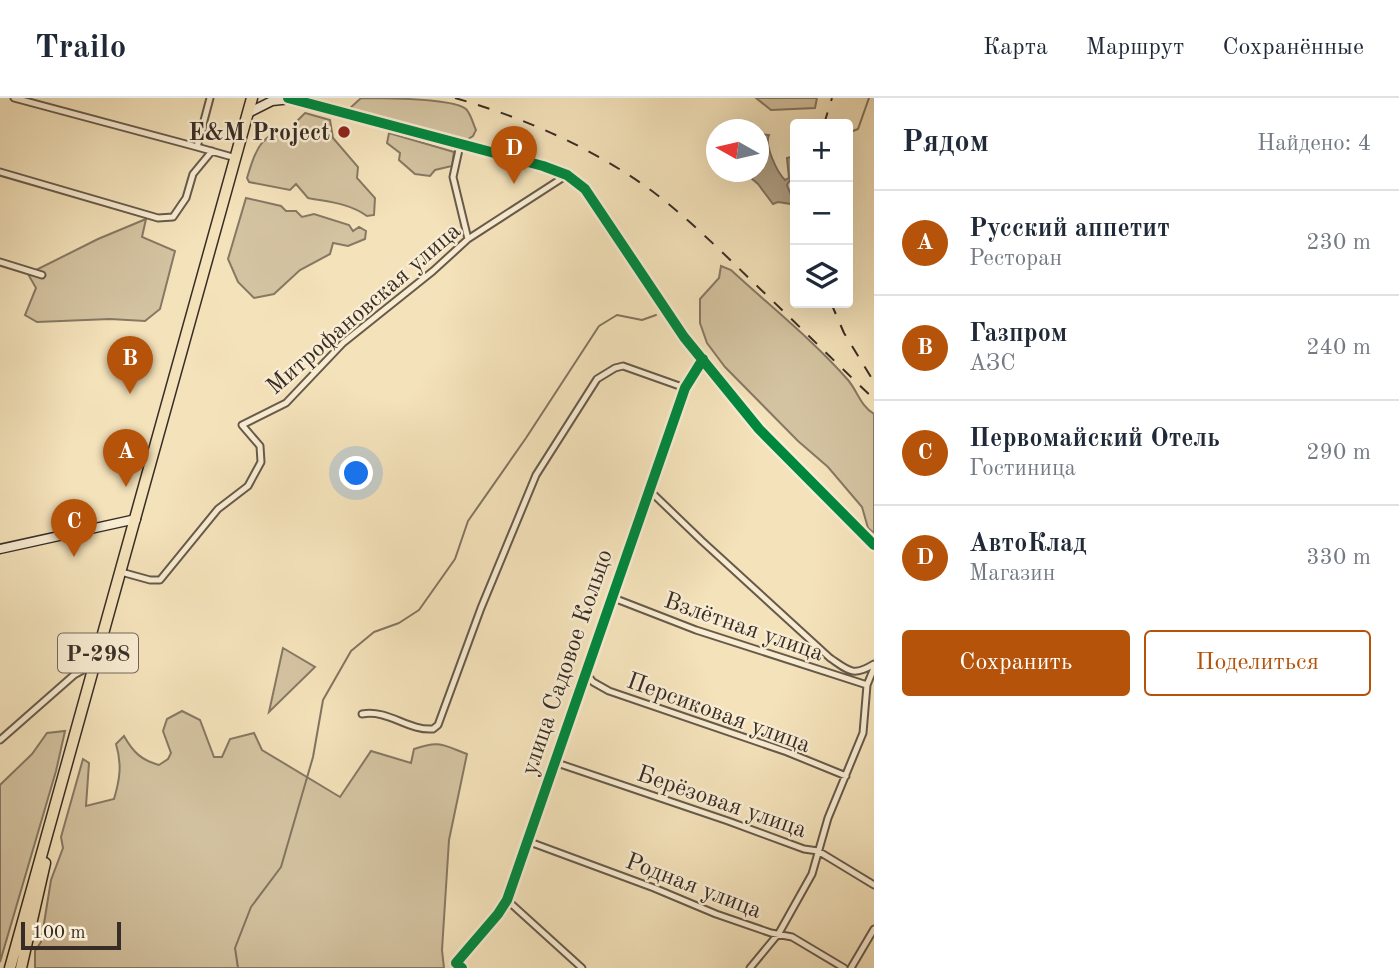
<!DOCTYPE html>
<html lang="ru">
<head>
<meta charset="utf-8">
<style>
  body { margin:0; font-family:"Old Standard TT",serif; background:#f2f2f3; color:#1f2937 }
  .controls { position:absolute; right:21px; top:21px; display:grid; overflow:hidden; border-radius:7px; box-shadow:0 7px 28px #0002 }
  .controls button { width:63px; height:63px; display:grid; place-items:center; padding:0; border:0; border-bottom:2px solid #e0e1e3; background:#fff; color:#1f2937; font:35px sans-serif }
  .compass { position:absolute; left:706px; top:21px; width:63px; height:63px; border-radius:50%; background:#fff; box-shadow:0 7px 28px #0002; rotate:278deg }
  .scale { position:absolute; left:21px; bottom:18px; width:100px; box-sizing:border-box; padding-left:7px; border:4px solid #382d26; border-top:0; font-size:19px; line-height:24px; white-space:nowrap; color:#382d26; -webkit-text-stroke:5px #f8ecd2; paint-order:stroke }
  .you { position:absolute; left:357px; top:376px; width:24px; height:24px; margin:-18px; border:5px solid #fff; border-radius:50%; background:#1a73e8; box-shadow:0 0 0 10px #1a73e833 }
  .badge { display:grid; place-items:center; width:46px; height:46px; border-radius:50%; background:#b45309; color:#fff; font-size:23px; font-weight:700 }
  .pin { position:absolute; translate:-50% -58px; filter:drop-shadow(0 2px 4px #0008) }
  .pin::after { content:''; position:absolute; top:37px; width:24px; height:21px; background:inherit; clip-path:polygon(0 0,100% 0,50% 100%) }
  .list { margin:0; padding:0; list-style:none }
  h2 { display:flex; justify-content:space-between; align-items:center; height:91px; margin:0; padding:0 28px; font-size:30px }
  h2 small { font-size:23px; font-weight:400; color:#747a83 }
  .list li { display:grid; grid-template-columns:46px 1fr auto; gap:21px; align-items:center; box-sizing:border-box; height:105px; padding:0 28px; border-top:2px solid #e0e1e3 }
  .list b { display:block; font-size:26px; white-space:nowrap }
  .list p { margin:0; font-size:23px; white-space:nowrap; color:#747a83 }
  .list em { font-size:23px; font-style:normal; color:#747a83 }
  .actions { display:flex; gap:14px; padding:21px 28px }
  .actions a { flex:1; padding:16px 0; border:2px solid #b45309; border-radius:7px; text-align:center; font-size:24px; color:#b45309 }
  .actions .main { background:#b45309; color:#fff }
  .icon { flex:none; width:38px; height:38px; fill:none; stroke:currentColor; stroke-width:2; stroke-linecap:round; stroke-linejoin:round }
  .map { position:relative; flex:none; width:874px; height:870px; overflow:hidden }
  header { display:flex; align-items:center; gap:42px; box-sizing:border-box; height:98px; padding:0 35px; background:#fff; border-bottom:2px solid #e0e1e3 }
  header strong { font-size:33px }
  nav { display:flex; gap:38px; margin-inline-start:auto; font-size:24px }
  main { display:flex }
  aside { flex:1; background:#fff }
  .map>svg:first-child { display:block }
  .green { fill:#d4c3a1; stroke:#867864; stroke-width:2 }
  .water { fill:#b4a488; stroke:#827461; stroke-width:2 }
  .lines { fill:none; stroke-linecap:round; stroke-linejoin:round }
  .stream { stroke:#827461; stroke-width:2 }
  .street-casing { stroke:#675a4b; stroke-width:9 }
  .secondary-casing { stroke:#382d26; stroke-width:11 }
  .highway-casing { stroke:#382d26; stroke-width:13 }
  .street { stroke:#f8ecd2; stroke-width:5 }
  .secondary { stroke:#f8ecd2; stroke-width:8 }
  .highway { stroke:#f4e2ba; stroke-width:10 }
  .rail { stroke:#382d26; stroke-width:2; stroke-dasharray:12 12; stroke-linecap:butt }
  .cycleway-casing { stroke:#f8ecd2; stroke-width:15 }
  .cycleway { stroke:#00873e; stroke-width:10 }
  .poi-dot { fill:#8f2418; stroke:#f8ecd2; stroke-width:2.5 }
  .labels { text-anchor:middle; stroke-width:5; stroke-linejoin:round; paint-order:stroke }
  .shield { fill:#f8ecd2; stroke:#72665a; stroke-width:2 }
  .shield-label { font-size:23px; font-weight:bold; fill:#382d26 }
  .poi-label { font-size:24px; font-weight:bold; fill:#382d26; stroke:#f8ecd2; text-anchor:end }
  .street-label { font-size:24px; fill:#382d26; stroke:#f8ecd2 }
</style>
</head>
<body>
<header>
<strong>Trailo</strong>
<nav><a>Карта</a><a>Маршрут</a><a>Сохранённые</a></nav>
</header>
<main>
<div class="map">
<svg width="874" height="870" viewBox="0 0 874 870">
  <rect width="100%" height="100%" fill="#f4e2ba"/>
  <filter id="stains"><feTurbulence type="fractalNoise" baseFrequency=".00286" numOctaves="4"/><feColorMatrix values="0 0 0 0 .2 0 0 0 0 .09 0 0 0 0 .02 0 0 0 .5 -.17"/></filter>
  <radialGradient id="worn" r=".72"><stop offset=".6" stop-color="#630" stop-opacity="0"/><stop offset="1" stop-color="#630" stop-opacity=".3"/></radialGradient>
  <path class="green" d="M361 0C383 0 452 0 466 11 471 16 473 26 476 32L473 38 465 43 348 12Z
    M756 0H817L815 10 771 12Z
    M305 15 330 22 333 40 358 69 357 80 375 100 374 117 367 118C349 105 329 104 308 100L296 86 290 92 249 84 247 80C256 51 262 30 297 33L294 26Z
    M389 35 454 54 452 68 435 72 430 78 415 76 399 62 400 55 387 45Z
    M246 100 281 108 286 113H296L302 119 314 116 349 127 353 133 359 129 366 133 365 141 348 148 333 145 330 156 300 172 274 196 254 200 238 184 228 161Z
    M146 121 142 139 175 153 160 211 145 223 110 221 37 224 25 217 36 190 28 176 98 141Z
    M721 168 731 172C770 208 813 242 848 282 858 294 860 307 874 316V435L868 430 862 409 828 369 798 343 725 269 707 245 700 225V201L719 180Z
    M283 550 315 569 269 614Z
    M182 613 200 622 214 659H222L230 641 254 635 262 652 340 699 371 653 411 665 414 651C440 642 443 647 467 656L449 742 442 852 444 870H35V853L41 844 51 782 63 750 61 739 83 661 89 665 86 708 114 701C120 681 122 666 116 646L124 638C133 654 141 662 159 667L168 661 171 655 163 633 167 621Z
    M65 633 56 673 0 864V687L32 656 47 635Z"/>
  <path class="water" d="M759 36 769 37C764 47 777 74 785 82L789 80 787 60 795 58V82H790L787 87 791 97V106L778 104 773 106 758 86 744 74H758Z"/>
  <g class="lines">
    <path class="stream" d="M848 35 858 31 869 0
      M238 870 235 850 251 809 281 769 313 659 323 602 351 553 374 534 399 525 419 512 455 461 468 423 526 340 599 228 617 217 642 222 656 217"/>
    <defs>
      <path id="street" d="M14 0 197 49
        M210 0 197 49 236 60
        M460 47 453 79 468 141
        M0 74 158 120 173 119 186 100 193 76 212 53
        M0 164 42 177
        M648 391 702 443 830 560C849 573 853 579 874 566
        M121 474 150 482H160L218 411 248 388 261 364 260 348 242 327 286 305 343 245 433 173 468 141 567 77
        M611 499 696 532 867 587
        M585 574 593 584 609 593 787 654 846 678
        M362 616C388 611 408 633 433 631L438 627 481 510 536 377 597 281 615 270 623 268 685 290
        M0 642 74 577 92 567
        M554 664 728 723 804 751 818 753 874 787
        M527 743 654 790 716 816 771 835 792 839 844 870
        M507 802 582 870
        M462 870 456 865 498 816 507 802 685 290 703 261
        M750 870 779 835 812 776 828 720 863 635 867 587 874 570
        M851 870 874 831"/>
      <path id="secondary" d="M288 0 543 68 567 77 585 91 684 239 759 331 874 447
        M248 15 272 3 291 1
        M0 451 136 421"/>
      <path id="highway" d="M10 870 252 0
        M21 870 45 765"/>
    </defs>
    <use href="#street" class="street-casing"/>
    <use href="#secondary" class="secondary-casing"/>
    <use href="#highway" class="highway-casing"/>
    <use href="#street" class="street"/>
    <use href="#secondary" class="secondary"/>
    <use href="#highway" class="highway"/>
    <path class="rail" d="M455 0C525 20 593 50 652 93 689 121 722 154 755 186 795 224 834 263 874 301
      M824 26 832 0
      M831 205 844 235 874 284"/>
    <defs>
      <path id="cycleway" d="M288 0 543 68 567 77 585 91 684 239 759 331 874 447
        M462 870 456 865 498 816 507 802 685 290 703 261"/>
    </defs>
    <use href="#cycleway" class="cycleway-casing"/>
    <use href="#cycleway" class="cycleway"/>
  </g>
  <circle class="poi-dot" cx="344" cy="34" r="7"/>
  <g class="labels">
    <rect class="shield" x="58" y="535.5" width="80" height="39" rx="5"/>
    <g class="shield-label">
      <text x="98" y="563">Р-298</text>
    </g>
    <g class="poi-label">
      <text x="330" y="42">E&amp;M Project</text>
    </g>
    <g class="street-label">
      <text transform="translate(363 210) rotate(-41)" y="8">Митрофановская улица</text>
      <text transform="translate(744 528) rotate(19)" y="8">Взлётная улица</text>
      <text transform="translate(566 564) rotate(-71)" y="8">улица Садовое Кольцо</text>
      <text transform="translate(719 614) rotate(20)" y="8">Персиковая улица</text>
      <text transform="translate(722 703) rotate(19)" y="8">Берёзовая улица</text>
      <text transform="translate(694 787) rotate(21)" y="8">Родная улица</text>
    </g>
  </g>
  <rect width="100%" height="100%" filter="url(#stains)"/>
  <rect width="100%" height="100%" fill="url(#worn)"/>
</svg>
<div class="controls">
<button>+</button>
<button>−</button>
<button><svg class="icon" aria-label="layers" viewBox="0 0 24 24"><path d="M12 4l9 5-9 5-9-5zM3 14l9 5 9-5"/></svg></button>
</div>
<svg class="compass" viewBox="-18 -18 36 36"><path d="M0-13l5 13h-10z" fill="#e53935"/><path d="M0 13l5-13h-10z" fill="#747a83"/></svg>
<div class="scale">100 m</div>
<div class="you"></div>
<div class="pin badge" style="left:126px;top:389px">A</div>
<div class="pin badge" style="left:130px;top:296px">B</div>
<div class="pin badge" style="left:74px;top:459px">C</div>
<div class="pin badge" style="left:514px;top:86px">D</div>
</div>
<aside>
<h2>Рядом<small>Найдено: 4</small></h2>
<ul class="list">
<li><span class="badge">A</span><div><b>Русский аппетит</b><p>Ресторан</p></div><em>230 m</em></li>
<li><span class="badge">B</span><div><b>Газпром</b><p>АЗС</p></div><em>240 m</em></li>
<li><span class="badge">C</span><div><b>Первомайский Отель</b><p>Гостиница</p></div><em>290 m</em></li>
<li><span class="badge">D</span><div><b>АвтоКлад</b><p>Магазин</p></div><em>330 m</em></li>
</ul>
<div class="actions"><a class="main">Сохранить</a><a>Поделиться</a></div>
</aside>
</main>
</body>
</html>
